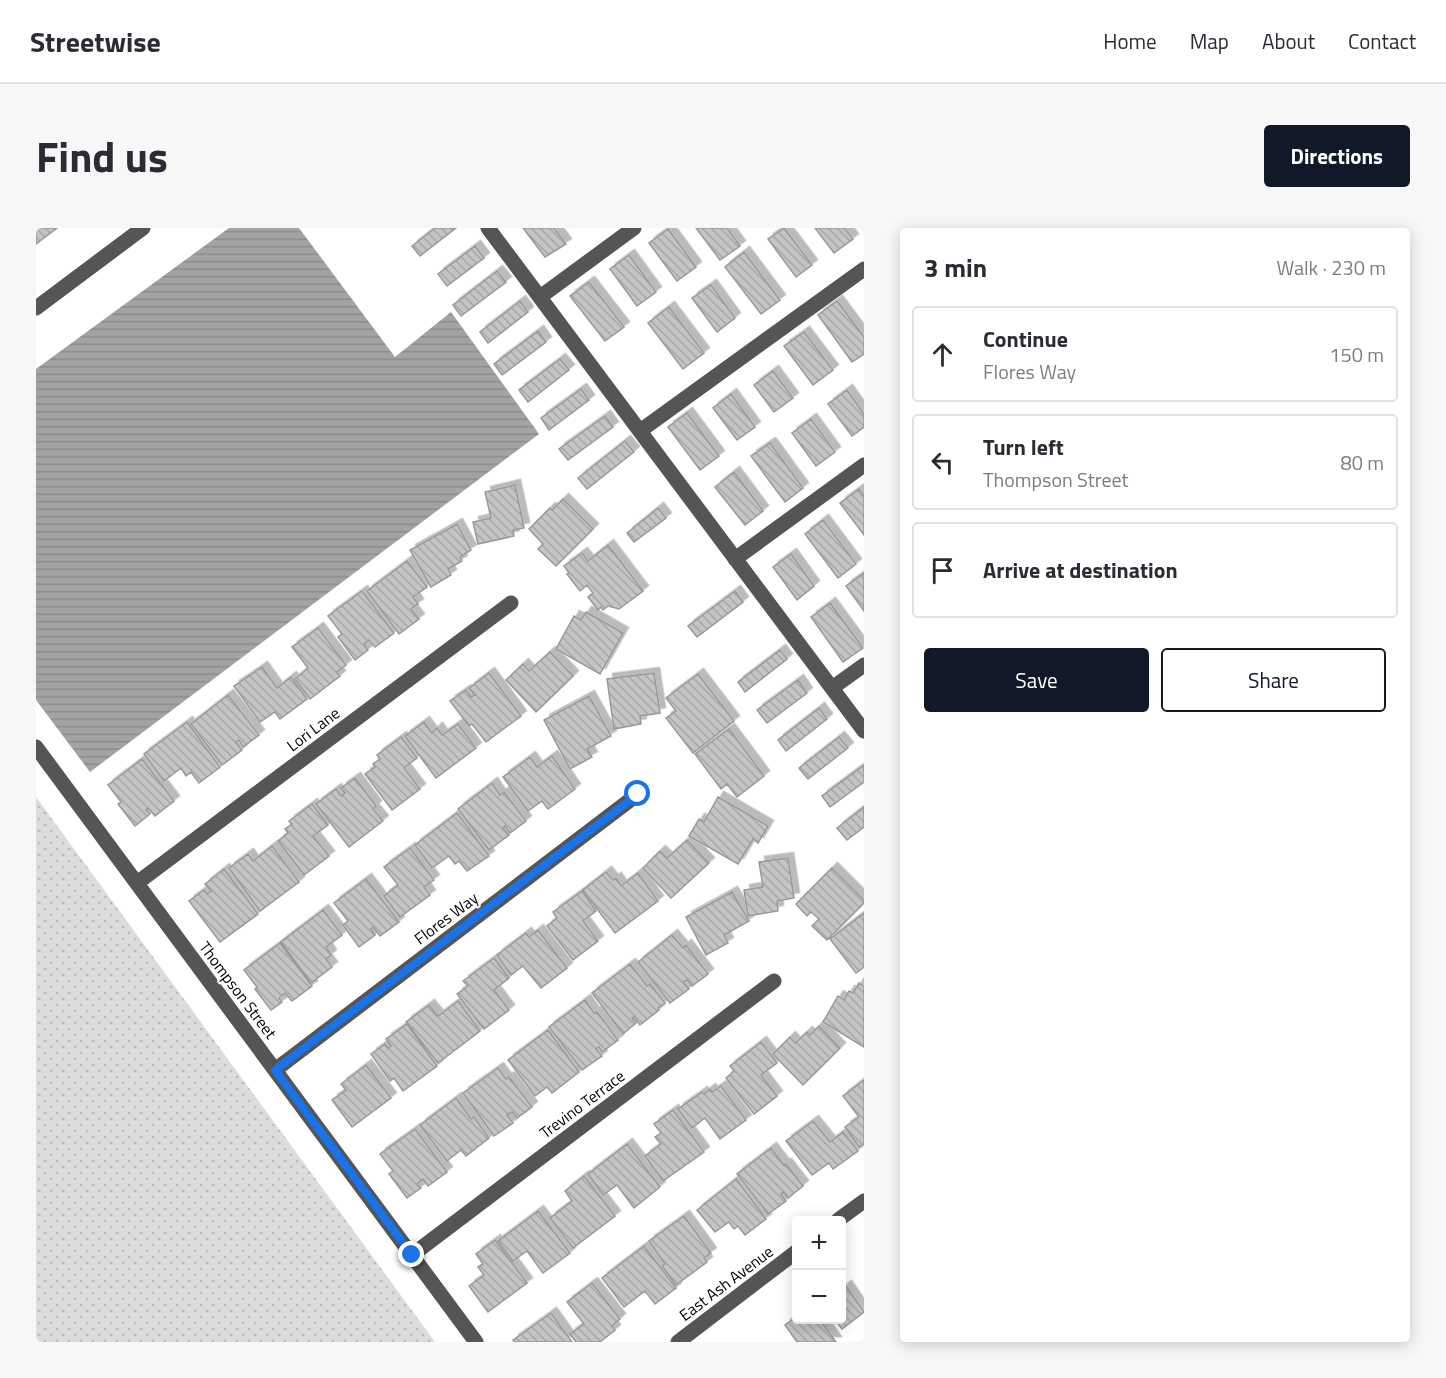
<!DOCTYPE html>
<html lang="en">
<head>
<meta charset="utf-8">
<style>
  body { margin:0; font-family:"Titillium Web",sans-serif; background:#f7f7f7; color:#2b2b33 }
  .controls { position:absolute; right:18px; bottom:18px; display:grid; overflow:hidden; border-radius:6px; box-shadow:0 3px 15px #0003 }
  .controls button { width:54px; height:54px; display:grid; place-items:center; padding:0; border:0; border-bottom:2px solid #e1e1e2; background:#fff; color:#2b2b33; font:30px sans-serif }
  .stop { position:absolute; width:18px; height:18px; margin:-14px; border:4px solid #1a73e8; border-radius:50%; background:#fff }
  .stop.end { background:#1a73e8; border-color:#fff; box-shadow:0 2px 6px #0008 }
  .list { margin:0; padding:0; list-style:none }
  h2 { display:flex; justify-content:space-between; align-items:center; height:78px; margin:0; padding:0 24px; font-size:26px }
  h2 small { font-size:20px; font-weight:400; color:#7c7c81 }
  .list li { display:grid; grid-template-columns:39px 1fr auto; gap:18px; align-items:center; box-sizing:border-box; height:96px; margin:0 12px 12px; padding:0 12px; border:2px solid #e1e1e2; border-radius:6px }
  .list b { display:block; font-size:22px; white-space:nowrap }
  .list p { margin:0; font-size:20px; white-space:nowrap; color:#7c7c81 }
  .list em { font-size:20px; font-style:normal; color:#7c7c81 }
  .actions { display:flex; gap:12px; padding:18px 24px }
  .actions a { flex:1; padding:14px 0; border:2px solid #111827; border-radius:6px; text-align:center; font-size:21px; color:#111827 }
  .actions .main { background:#111827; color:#fff }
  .icon { flex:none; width:33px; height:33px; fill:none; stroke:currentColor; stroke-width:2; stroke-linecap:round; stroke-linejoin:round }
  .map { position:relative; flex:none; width:828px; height:1114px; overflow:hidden; border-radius:6px }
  header { display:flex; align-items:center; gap:36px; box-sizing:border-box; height:84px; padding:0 30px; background:#fff; border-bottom:2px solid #e1e1e2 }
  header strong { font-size:28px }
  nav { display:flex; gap:33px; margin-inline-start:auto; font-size:21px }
  .intro { display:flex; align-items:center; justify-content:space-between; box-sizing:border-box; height:144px; padding:0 36px }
  h1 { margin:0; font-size:42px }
  .button { padding:15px 27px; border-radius:6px; background:#111827; color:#fff; font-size:21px; font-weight:700 }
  main { display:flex; gap:36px; padding:0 36px }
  aside { flex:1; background:#fff; border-radius:6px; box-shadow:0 3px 15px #0003 }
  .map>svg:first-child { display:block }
  .green { fill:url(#green-dots) }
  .water { fill:url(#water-rules) }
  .building { fill:url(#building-back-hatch); stroke:#999; stroke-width:1.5; filter:url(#shadow) }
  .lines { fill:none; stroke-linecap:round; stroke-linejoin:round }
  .minor { stroke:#555; stroke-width:15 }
  .route { stroke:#1a73e8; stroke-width:8 }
  .labels { text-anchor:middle; stroke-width:4.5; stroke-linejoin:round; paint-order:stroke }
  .street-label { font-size:16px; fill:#000; stroke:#fff }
</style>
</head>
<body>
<header>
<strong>Streetwise</strong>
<nav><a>Home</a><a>Map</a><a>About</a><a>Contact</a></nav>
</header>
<div class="intro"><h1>Find us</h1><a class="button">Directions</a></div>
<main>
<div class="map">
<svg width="828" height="1114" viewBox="0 0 828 1114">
  <defs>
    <pattern id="green-dots" width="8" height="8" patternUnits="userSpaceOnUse" patternTransform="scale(1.5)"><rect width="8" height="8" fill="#dcdcdc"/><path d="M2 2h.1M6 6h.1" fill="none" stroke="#bbb" stroke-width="1.8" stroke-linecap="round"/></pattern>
    <pattern id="water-rules" width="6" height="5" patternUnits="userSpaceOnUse" patternTransform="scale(1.5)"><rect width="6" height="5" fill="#a3a3a3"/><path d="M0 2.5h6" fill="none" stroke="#8b8b8b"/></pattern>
    <pattern id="building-back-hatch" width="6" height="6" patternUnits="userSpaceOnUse" patternTransform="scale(1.5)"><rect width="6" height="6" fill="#c4c4c4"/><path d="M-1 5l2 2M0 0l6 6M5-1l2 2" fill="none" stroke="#a7a7a7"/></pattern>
    <filter id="shadow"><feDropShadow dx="5.5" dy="-5.5" stdDeviation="0" flood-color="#0004"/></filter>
  </defs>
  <rect width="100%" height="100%" fill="#fff"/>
  <path class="green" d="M0 569 399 1114H0Z"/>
  <path class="water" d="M193 0H263L359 129 415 84 503 206 54 544 0 472V141Z"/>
  <path class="building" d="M0 0H21L0 16Z
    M399 0H420L384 28 376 18Z
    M487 0H518L530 16 509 29Z
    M660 0H691L704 18 684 32Z
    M748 0 776 37 760 49 732 11Z
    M779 0H808L817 11 798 25Z
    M632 1 660 39 641 53 613 15Z
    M439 18 448 30 411 58 402 46Z
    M708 24 744 72 725 86 689 39Z
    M593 27 620 64 601 78 574 41Z
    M461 43 470 54 425 88 417 77Z
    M553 54 588 99 569 113 534 68Z
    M675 57 699 90 681 104 656 70Z
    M484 73 492 84 452 115 444 104Z
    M801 73 828 109V126L816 134 782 87Z
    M633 79 668 125 647 141 612 95Z
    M502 103 510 114 466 147 458 136Z
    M768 104 797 142 777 157 748 118Z
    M524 131 533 142 492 174 483 162Z
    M737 143 757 170 738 184 718 157Z
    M545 161 553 172 513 202 505 190Z
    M811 162 828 186V199L816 208 792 176Z
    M695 166 719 199 701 212 677 180Z
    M651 185 683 228 664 242 632 199Z
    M569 188 577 199 532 232 523 221Z
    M775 191 799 224 780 238 756 205Z
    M589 213 598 224 551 261 542 250Z
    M734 215 767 260 749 274 715 228Z
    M698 244 727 283 709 297 679 259Z
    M479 257 488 300 477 302 478 308 442 316 437 294 455 290 449 264Z
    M823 261 828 268V307L804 275Z
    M527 271 557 301 520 338 502 321 507 316 493 301 514 280 516 282Z
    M622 280 630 290 598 314 591 305Z
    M787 292 820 336 802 350 769 306Z
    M421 296 435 322 424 329 426 333 412 341 415 347 395 359 374 322Z
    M572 317 607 363 583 381 572 378 567 382 565 379 562 382 552 369 557 365 551 357 544 363 531 346 533 345 528 338 546 325 552 333Z
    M755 326 778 358 761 372 737 339Z
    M371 333 391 359 377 369 382 376 375 381 383 391 363 406 331 363Z
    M828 345V383L810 358Z
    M326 363 358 405 339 419 333 412 328 416 332 422 319 432 302 409 306 406 292 388Z
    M699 363 707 374 661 409 652 398Z
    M794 375 827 420 807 434 775 389Z
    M550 384 587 405 564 446 520 421 538 388 545 392Z
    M282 400 310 437 301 444 304 448 274 471 259 451 272 440 256 419Z
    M744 422 751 431 709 464 702 454Z
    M514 424 537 448 500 484 470 452 487 436 493 443Z
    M226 439 241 460 255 449 271 471 244 491 239 484 224 494 198 458Z
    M453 445 485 488 450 514 436 496 433 498 414 473 430 462 435 469 439 467 433 460Z
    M618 445 624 485 604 488 605 496 578 501 571 451Z
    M662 446 698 493 657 525 630 490 640 483 630 470Z
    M762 452 771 465 731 495 721 482Z
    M192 467 223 507 207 519 203 512 200 514 206 522 186 537 155 496Z
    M553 468 575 508 551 521 556 529 534 541 508 492Z
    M783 480 791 491 750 523 742 512Z
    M151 494 184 539 163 555 155 544 150 548 145 540 128 553 108 526Z
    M388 494 396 505 401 500 406 507 422 496 440 520 400 550 369 508Z
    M693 501 728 548 701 569 691 556 685 561 659 526Z
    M365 509 381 530 368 540 384 561 356 582 329 546 339 539 337 536 344 531 341 527Z
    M803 509 812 520 772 551 763 540Z
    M516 528 539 561 512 581 506 573 492 583 467 549 494 529 501 539Z
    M106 531 138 573 119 588 112 580 110 582 114 586 99 598 82 576 85 574 72 557Z
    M828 537V554L794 579 786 568Z
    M319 550 340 578 337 581 347 593 313 619 280 576 300 561 305 568 309 565 305 560Z
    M456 555 464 567 468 564 490 593 474 605 469 598 467 600 473 607 453 622 422 581Z
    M682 569 732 598 722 615 717 611 702 636 653 608 663 591 668 594Z
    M276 576 292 597 277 608 293 628 268 647 242 613 252 605 249 601 256 596 253 593Z
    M828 579V599L811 612 801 600Z
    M421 585 453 628 431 643 423 633 419 636 413 628 396 640 379 617Z
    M651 612 673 635 635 670 607 640 624 623 631 630Z
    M236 618 263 654 224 683 193 640 212 626 217 633Z
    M374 620 398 652 388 659 394 667 364 689 348 668 362 657 348 639Z
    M752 630 758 670 741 673 742 683 712 688 708 662 727 659 723 634Z
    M796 640 828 672V675L791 712 776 698 783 691 775 684 771 688 760 676Z
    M188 641 222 686 184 714 153 673 168 662 171 666 175 663 169 656Z
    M570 644 577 652 580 650 585 658 602 645 622 673 579 705 547 662Z
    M330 651 363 694 344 708 337 699 335 701 339 707 323 719 307 697 312 693 298 675Z
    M546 663 560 683 547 693 562 713 537 732 511 698 521 690 517 684Z
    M696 664 713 693 688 707 692 715 670 727 650 689Z
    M287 682 306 707 290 719 295 727 290 731 296 739 275 755 245 714Z
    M828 685V739L820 745 794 711Z
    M502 702 531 740 505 760 487 738 475 747 461 727 490 705 493 709Z
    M636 707 647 720 650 717 672 746 656 758 651 752 647 754 653 761 634 775 602 734Z
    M244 715 276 758 256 773 249 765 243 770 246 774 235 782 219 761 221 759 208 742Z
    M458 730 473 750 458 762 473 782 448 801 421 766 432 758 427 753Z
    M594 736 611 758 614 756 629 775 622 780 623 782 604 797 598 789 596 790 600 795 587 806 556 765Z
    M823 755 828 758V819L787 794 802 768 808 772 813 763 817 765Z
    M549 772 558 785 561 784 582 812 566 824 563 819 560 821 566 828 546 842 513 799Z
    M422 773 444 803 402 835 370 794 393 777 402 788Z
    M371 796 401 838 367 863 358 850 354 853 335 826 349 816 352 820 355 818 350 811Z
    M783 798 804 820 767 857 737 826 754 809 759 815 771 804 774 807Z
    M512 802 543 844 516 865 511 859 499 868 472 832Z
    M725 814 741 835 725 847 741 868 718 886 690 850 698 843 694 838Z
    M330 837 355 870 316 899 296 872 310 862 305 856Z
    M462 840 470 851 473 849 496 879 481 890 476 884 471 887 477 895 458 908 427 865Z
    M828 852V916L823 919 809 899 823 889 807 868Z
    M685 858 710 892 684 911 669 890 656 900 642 881 666 864 668 866 674 861 676 864Z
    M420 870 435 891 438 889 453 910 430 928 425 922 411 933 384 897Z
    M637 882 668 924 627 953 609 928 625 916 619 909 625 905 618 896Z
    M777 893 794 914 807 904 822 923 797 941 793 935 776 947 750 913Z
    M379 901 411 944 392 958 387 951 381 956 385 960 371 970 353 946 357 943 344 926Z
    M591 916 624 959 598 980 581 957 567 967 552 946Z
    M735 920 748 937 750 936 767 958 752 970 747 964 745 966 750 973 732 986 701 946Z
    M548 948 579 988 537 1020 514 990 536 973 529 963Z
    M700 951 730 991 709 1007 702 998 698 1001 693 994 679 1004 661 982Z
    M502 983 534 1025 507 1045 491 1023 477 1033 462 1013Z
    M648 988 675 1025 668 1030 671 1034 640 1057 626 1038 629 1036 613 1013Z
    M459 1012 491 1055 452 1084 433 1058 448 1047 442 1039 447 1036 440 1026Z
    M608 1018 640 1060 619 1076 609 1063 588 1079 566 1050Z
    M556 1055 584 1091 576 1098 579 1102 564 1114H540L534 1106 548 1096 531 1074Z
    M810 1058 828 1084 806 1101 799 1092H806V1061Z
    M515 1085 536 1114H479L477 1112Z
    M760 1089V1092H784L800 1114H761L749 1097Z"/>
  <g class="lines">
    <path class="minor" d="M452 0 828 503
      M504 69 598 0
      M0 80 107 0
      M604 203 828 41
      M699 331 828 237
      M796 460 828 437
      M0 519 440 1114
      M101 655 475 375
      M239 842 602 566
      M802 992 828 973
      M376 1027 738 753
      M642 1114 760 1024"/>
  </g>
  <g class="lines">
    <path class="route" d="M376 1027 239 842 602 566"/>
  </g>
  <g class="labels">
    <g class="street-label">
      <text transform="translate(277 501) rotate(-37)" y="6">Lori Lane</text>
      <text transform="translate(410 690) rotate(-37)" y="6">Flores Way</text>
      <text transform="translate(202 762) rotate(53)" y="6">Thompson Street</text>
      <text transform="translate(546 876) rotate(-37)" y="6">Trevino Terrace</text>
      <text transform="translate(690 1055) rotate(-37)" y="6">East Ash Avenue</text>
    </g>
  </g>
</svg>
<div class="controls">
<button>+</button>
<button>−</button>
</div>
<div class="stop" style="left:602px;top:566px"></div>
<div class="stop end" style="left:376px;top:1027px"></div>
</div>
<aside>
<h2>3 min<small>Walk · 230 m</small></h2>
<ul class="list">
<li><svg class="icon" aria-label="ahead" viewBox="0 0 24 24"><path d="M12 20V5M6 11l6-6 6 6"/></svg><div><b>Continue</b><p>Flores Way</p></div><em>150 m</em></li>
<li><svg class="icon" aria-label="left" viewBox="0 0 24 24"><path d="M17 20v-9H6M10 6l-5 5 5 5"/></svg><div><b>Turn left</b><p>Thompson Street</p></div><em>80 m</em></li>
<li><svg class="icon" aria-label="arrive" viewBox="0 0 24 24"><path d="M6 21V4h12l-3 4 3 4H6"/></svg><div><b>Arrive at destination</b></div></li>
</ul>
<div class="actions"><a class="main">Save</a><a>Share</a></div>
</aside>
</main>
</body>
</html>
